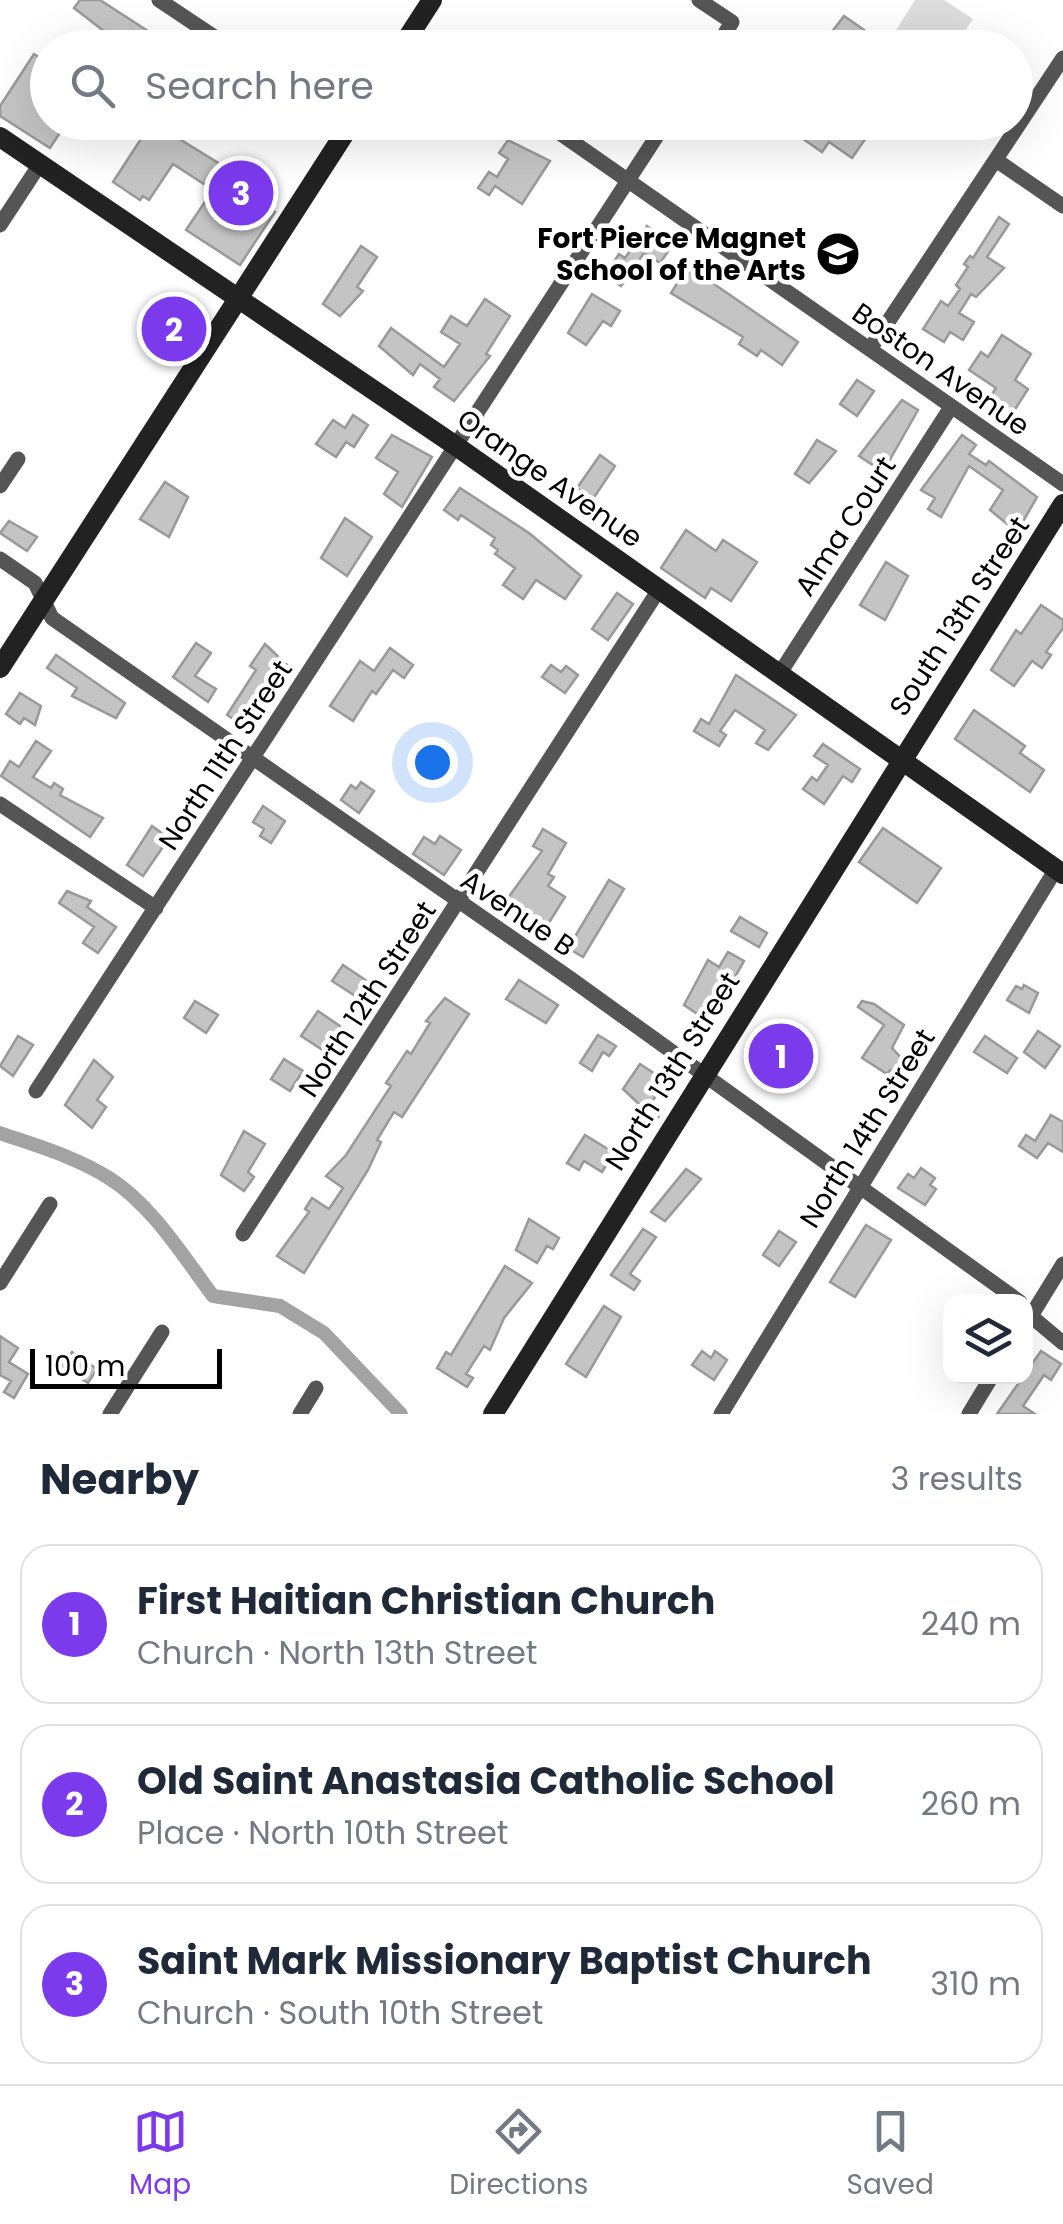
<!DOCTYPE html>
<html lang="en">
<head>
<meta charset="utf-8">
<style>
  body { margin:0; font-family:Poppins,sans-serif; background:#f6f6f7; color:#1f2937 }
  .controls { position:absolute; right:30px; bottom:30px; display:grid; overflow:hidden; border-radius:20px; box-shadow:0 10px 40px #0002 }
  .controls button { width:90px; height:90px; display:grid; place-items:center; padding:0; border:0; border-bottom:2px solid #e0e1e3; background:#fff; color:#1f2937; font:50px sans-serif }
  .scale { position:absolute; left:30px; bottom:25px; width:192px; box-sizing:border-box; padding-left:10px; border:5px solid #000; border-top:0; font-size:28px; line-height:35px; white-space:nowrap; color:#000; -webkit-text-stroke:8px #fff; paint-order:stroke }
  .you { position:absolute; left:432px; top:762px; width:35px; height:35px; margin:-25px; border:8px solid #fff; border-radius:50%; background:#1a73e8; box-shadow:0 0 0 15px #1a73e833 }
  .badge { display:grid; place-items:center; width:65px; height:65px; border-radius:50%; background:#7c3aed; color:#fff; font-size:32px; font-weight:700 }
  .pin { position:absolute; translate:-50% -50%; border:5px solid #fff; box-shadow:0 2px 10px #0006 }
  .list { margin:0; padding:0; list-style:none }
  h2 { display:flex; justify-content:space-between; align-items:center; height:130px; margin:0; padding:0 40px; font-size:42px }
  h2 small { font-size:32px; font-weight:400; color:#747a83 }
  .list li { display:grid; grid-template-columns:65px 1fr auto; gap:30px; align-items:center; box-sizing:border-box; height:160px; margin:0 20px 20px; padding:0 20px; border:2px solid #e0e1e3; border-radius:30px }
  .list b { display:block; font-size:38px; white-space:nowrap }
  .list p { margin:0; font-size:32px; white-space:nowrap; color:#747a83 }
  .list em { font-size:32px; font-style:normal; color:#747a83 }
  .icon { flex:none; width:55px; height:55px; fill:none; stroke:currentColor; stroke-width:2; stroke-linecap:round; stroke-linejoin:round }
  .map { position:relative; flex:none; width:1063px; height:1414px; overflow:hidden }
  .search { position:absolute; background:#fff; box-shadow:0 10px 40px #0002; left:30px; right:30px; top:30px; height:110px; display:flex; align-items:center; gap:25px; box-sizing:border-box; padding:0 35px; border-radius:55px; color:#747a83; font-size:38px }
  .sheet { height:670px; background:#fff }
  nav { display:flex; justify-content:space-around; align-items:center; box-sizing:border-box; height:140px; border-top:2px solid #e0e1e3; background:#fff; font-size:28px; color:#747a83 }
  nav a { display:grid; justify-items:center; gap:5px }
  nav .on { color:#7c3aed }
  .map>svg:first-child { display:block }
  .green { fill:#dcdcdc }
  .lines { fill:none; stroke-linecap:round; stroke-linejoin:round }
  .canal { stroke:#a3a3a3; stroke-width:14 }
  .building { fill:#c4c4c4; stroke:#999; stroke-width:2.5 }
  .street { stroke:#555; stroke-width:15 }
  .secondary { stroke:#222; stroke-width:20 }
  .labels { text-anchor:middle; stroke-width:9; stroke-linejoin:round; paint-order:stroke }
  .poi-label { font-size:28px; font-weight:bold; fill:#000; stroke:#fff; text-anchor:end }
  .street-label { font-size:28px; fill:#000; stroke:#fff }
</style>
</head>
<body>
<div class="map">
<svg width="1063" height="1414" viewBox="0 0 1063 1414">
  <rect width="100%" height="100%" fill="#fff"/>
  <path class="green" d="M915 0H944L973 19 954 47H912L893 35Z"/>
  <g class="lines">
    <path class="canal" d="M0 1133C37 1146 76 1157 109 1178 152 1205 183 1256 213 1296L280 1306 324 1333 401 1414"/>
  </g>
  <path class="building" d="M80 0H100L174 48H145L124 34 118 42 74 8Z
    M844 16 890 48H833L839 39 831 33Z
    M34 54 48 63V122H67L50 148 0 116V106Z
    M152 122 270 195 264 205 275 212 240 265 186 230 213 190 173 164 149 200 143 196 140 200 113 182Z
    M795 122H877L852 158 829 142 822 152 790 130Z
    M508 140 550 161 522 204 495 186 489 195 478 188 489 172 497 177 508 159 499 153Z
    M999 217 1009 224 987 257 1004 268 976 297 971 294 959 313 974 322 963 340 950 332 944 342 923 329 941 301 948 306 960 289 956 285 968 267 964 264 970 256 973 258Z
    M647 226 657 233 653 239 669 250 660 263 644 253 621 286 605 275 619 254 625 258Z
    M361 246 377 257 357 287 363 291 340 316 323 304Z
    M688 266 798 342 782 365 761 350 757 356 739 344 743 337 671 293Z
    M592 294 620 311 611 326 603 321 586 345 568 333Z
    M177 297 202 314 170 362 145 345Z
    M485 299 510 316 486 354 490 356 454 401 434 387 440 379 420 364 413 375 379 346 391 328 444 367 460 344 441 332 451 316 467 326Z
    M1002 335 1031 354 1015 380 1028 389 1012 414 989 399 996 388 969 370 981 352 988 357Z
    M857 380 874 391 857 416 840 404Z
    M902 400 918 410 883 472 859 456Z
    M353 415 368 425 354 447 346 442 336 457 316 444 333 420 345 428Z
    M392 435 432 457 402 507 384 494 398 472 376 458Z
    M962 435 976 445 969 454 986 465 989 461 1037 497 1017 532 990 510 1003 490 969 466 941 517 928 509 935 498 921 490Z
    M817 440 836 451 809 483 795 474Z
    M600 455 615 466 593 499 577 488Z
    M165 482 188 497 169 537 140 519Z
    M460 488 529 533 581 576 565 599 536 580 523 599 503 585 515 568 495 554 498 550 491 545 495 538 461 515 458 520 444 510Z
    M345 518 372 537 347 576 321 558Z
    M9 521 37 537 27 551 0 533Z
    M686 530 716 551 723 540 757 562 731 601 711 588 705 598 661 568Z
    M886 562 908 576 885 620 860 605Z
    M617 593 633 604 608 640 592 629Z
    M1041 605 1063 620V628L1046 652 1051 655 1042 668 1032 661 1014 686 991 670 1016 630 1021 634Z
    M196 643 211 653 195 676 216 689 208 702 173 677Z
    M265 644 287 665 276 680 272 677 241 724 227 715 256 670 250 666Z
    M390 648 413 665 404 678 393 670 376 694 372 691 353 721 330 706 360 661 374 671Z
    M56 655 125 703 116 718 72 696 77 688 47 668Z
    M551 665 561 672 566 666 578 675 565 693 542 677Z
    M736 675 796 715 768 750 756 743 765 730 735 710 720 731 726 735 719 746 694 731 701 719 709 724Z
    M20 693 41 706 35 725 24 718 20 724 6 714Z
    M974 710 1025 746 1020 753 1044 770 1030 792 955 739Z
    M36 741 51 751 33 777 51 788 54 783 63 789 60 795 103 818 90 837 1 776 10 761 19 767Z
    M823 744 860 769 852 782 843 776 824 804 803 789 812 777 817 781 828 765 814 756Z
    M361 782 374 791 359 813 341 800 351 785 356 789Z
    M263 806 285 821 271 843 260 836 264 829 253 822Z
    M152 826 169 838 143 876 127 865Z
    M883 828 941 868 917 903 859 862Z
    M543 829 566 843 548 874 554 877 548 886 565 897 542 934 500 909 542 851 533 846Z
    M440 836 461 850 444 875 413 854 424 837 435 844Z
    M609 880 624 889 583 957 568 948Z
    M67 891 91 901 87 907 116 927 98 953 83 943 94 927 59 903Z
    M740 917 767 933 759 947 731 931Z
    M728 952 744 961 735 977 740 981 711 1023 684 1005 708 960 719 967Z
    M343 965 370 983 360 999 332 981Z
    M519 980 558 1005 546 1023 506 999Z
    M1024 985 1038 993 1029 1013 1007 1000 1016 986 1022 989Z
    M445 998 469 1014 402 1117 394 1112 377 1140 381 1142 368 1170 304 1273 277 1256 309 1212 305 1209 312 1198 329 1209 343 1188 326 1176 346 1155 391 1086 386 1083 407 1051 411 1054 430 1023 426 1021Z
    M195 1001 218 1015 206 1033 184 1018Z
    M862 1001 874 1004 904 1025 892 1048 908 1065 900 1077 890 1070 887 1074 862 1058 884 1025 858 1007Z
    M318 1011 340 1026 324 1051 301 1036Z
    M1038 1031 1060 1046 1045 1068 1024 1052Z
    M598 1035 616 1046 609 1056 603 1052 592 1071 580 1063Z
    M18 1036 33 1045 13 1076 0 1066Z
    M985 1036 1017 1058 1007 1073 974 1052Z
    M761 1042 807 1053 801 1070 756 1060Z
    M284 1059 303 1071 290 1091 271 1079Z
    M94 1060 113 1077 97 1100 106 1107 92 1128 65 1105Z
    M640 1064 666 1081 651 1103 663 1110 655 1122 639 1111 642 1107 623 1089Z
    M1051 1115 1063 1122V1152L1048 1143 1037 1158 1019 1146 1026 1135 1035 1141Z
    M244 1131 265 1144 248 1172 254 1177 244 1191 221 1175Z
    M585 1135 614 1153 602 1172 584 1161 579 1170 567 1163Z
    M921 1168 935 1178 930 1185 936 1189 925 1205 898 1188 908 1174 914 1178Z
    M686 1169 701 1179 665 1221 651 1212Z
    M529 1219 559 1238 553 1249 547 1246 537 1263 516 1250Z
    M866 1225 891 1240 855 1297 830 1282Z
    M643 1229 656 1237 630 1274 640 1281 634 1290 611 1275Z
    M779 1231 796 1242 779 1266 763 1255Z
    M505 1266 532 1283 504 1318 490 1350 484 1346 466 1374 473 1378 467 1387 437 1368 446 1352 451 1355Z
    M604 1306 621 1317 586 1377 566 1364Z
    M0 1336 18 1348 9 1362 28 1374 14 1398 4 1392 11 1381 0 1375Z
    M702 1351 711 1358 715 1351 727 1360 714 1380 692 1365Z
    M1041 1351 1061 1364 1051 1380 1044 1375 1023 1406 1035 1414H997Z
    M72 1352 97 1369 88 1383 62 1366Z"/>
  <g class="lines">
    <path class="street" d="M159 0 231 48
      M699 0 732 22 716 48
      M412 31 437 48
      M544 122 1063 484
      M996 160 1063 206
      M0 225 40 164
      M870 349 1063 58
      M0 486 18 459
      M0 559 35 583 52 618 571 979 1020 1302
      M780 673 951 407
      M0 804 156 908
      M36 1091 666 122
      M243 1234 660 588
      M0 1283 50 1204
      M1026 1312 1063 1343
      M1026 1324 1063 1264
      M110 1414 162 1332
      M300 1414 316 1388
      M721 1414 1056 869
      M969 1414 992 1376"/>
    <path class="secondary" d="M401 48 432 0
      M0 137 456 446 1063 874
      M0 668 352 122
      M493 1414 1063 504"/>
  </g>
  <defs>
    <symbol id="school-disc" viewBox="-11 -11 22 22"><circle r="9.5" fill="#000" stroke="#fff"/><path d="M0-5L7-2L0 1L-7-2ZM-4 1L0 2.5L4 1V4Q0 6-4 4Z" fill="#fff"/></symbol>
  </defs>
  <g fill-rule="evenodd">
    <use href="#school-disc" x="813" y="229" width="50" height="50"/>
  </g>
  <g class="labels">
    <g class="poi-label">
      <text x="806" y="248">Fort Pierce Magnet<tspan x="806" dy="32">School of the Arts</tspan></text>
    </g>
    <g class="street-label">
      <text transform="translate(941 369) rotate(35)" y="10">Boston Avenue</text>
      <text transform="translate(550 478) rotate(35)" y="10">Orange Avenue</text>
      <text transform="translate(845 526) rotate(-57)" y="10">Alma Court</text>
      <text transform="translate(959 616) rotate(-57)" y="10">South 13th Street</text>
      <text transform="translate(225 755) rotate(-57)" y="10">North 11th Street</text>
      <text transform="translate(518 913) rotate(34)" y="10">Avenue B</text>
      <text transform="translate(367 999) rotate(-57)" y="10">North 12th Street</text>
      <text transform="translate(672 1071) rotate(-58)" y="10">North 13th Street</text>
      <text transform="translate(867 1128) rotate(-58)" y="10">North 14th Street</text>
    </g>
  </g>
</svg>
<div class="controls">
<button><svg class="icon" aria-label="layers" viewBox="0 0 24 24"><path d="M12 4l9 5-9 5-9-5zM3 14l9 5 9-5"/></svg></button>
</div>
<div class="scale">100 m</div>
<div class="you"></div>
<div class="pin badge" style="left:781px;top:1056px">1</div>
<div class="pin badge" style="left:174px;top:329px">2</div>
<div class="pin badge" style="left:241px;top:193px">3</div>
<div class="search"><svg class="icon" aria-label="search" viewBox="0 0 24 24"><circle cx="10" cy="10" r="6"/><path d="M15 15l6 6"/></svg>Search here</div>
</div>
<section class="sheet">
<h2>Nearby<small>3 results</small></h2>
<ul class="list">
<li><span class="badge">1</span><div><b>First Haitian Christian Church</b><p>Church · North 13th Street</p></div><em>240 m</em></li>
<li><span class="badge">2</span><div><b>Old Saint Anastasia Catholic School</b><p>Place · North 10th Street</p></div><em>260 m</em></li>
<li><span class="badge">3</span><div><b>Saint Mark Missionary Baptist Church</b><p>Church · South 10th Street</p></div><em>310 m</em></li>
</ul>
</section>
<nav>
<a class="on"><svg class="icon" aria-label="map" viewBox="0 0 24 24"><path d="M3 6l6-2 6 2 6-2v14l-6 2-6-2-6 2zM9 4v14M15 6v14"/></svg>Map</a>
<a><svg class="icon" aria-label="directions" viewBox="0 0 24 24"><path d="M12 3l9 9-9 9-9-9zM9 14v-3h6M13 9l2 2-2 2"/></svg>Directions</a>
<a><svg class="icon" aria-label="saved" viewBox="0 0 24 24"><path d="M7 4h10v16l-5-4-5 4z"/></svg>Saved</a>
</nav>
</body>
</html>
